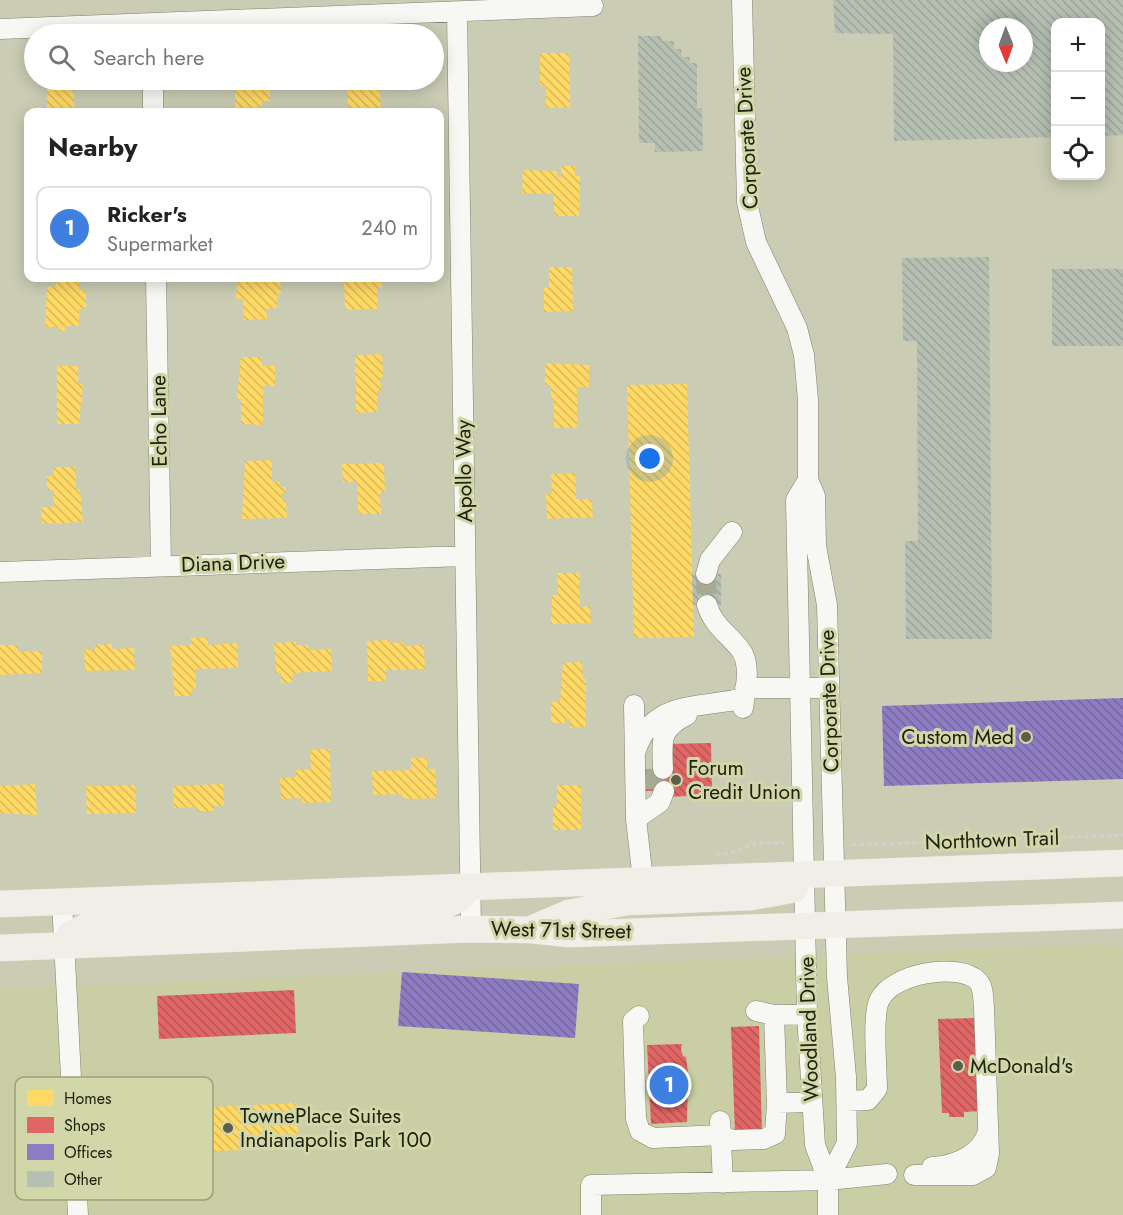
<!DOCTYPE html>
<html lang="en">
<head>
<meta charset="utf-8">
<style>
  body { margin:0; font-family:Jost,sans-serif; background:#f6f6f6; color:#222 }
  .controls { position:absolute; right:18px; top:18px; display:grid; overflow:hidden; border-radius:12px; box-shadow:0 3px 15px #0003 }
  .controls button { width:54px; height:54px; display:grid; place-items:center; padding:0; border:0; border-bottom:2px solid #e0e0e0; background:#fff; color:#222; font:30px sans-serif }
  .compass { position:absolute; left:979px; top:18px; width:54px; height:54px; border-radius:50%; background:#fff; box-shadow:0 3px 15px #0003; rotate:179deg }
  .you { position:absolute; left:650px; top:459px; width:21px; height:21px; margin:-15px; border:4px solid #fff; border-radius:50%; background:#1a73e8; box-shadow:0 0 0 9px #1a73e833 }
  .badge { display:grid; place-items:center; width:39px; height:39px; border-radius:50%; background:#5c5e49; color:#fff; font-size:20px; font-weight:700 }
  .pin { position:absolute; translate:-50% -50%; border:3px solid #fff; box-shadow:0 2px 6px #0006 }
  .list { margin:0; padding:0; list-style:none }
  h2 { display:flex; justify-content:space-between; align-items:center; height:78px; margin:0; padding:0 24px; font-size:26px }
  h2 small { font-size:20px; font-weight:400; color:#767676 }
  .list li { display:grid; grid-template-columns:39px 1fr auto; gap:18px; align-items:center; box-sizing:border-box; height:84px; margin:0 12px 12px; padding:0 12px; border:2px solid #e0e0e0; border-radius:12px }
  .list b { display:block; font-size:22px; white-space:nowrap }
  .list p { margin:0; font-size:20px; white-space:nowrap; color:#767676 }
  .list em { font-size:20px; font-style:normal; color:#767676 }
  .icon { flex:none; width:33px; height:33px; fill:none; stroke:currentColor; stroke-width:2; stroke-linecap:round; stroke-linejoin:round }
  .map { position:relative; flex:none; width:1123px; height:1215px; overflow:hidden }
  .search { position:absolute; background:#fff; box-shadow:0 3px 15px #0003; left:24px; top:24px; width:420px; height:66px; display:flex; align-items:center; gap:15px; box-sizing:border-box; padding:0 21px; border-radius:33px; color:#767676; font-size:22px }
  .panel { position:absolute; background:#fff; box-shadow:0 3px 15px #0003; left:24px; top:108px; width:420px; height:174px; border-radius:12px }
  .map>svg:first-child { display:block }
  .built { fill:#c9cea5 }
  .homes { fill:url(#homes-back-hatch) }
  .shops { fill:url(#shops-back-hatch) }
  .offices { fill:url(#offices-back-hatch) }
  .building { fill:url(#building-back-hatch); fill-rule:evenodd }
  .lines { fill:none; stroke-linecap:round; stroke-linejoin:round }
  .minor-tunnel { stroke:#a8aa93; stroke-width:20; stroke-dasharray:20 10; stroke-linecap:butt }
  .minor-casing { stroke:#818370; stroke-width:21 }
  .major-casing { stroke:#e7e8dd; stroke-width:27 }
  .path { stroke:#d1d1ca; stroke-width:3; stroke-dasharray:4.5 3; stroke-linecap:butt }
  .minor { stroke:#f7f7f4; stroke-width:20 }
  .major { stroke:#f1eee8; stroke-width:26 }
  .poi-dot { fill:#5c5e49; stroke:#d2d7a9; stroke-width:2 }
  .labels { text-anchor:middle; stroke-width:6; stroke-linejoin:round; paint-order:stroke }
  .street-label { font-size:21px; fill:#202210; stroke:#d2d7a9 }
  .poi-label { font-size:21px; fill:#202210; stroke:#d2d7a9; text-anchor:start }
  .key { fill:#d2d7a9; stroke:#9da17b; stroke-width:1.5 }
  .key-label { font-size:16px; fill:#202210 }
</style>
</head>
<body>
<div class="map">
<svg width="1123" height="1215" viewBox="0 0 1123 1215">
  <defs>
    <pattern id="homes-back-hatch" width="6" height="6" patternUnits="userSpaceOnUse" patternTransform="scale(1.5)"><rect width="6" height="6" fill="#ffd966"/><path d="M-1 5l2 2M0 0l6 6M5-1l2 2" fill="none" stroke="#daba57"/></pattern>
    <pattern id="shops-back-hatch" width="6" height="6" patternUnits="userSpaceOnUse" patternTransform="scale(1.5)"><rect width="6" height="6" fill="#e06666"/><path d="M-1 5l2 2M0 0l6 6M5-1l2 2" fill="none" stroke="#b55453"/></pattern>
    <pattern id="offices-back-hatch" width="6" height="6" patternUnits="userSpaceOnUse" patternTransform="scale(1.5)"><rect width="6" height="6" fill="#8e7cc3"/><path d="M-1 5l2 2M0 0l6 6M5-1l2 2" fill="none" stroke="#74659d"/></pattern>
    <pattern id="building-back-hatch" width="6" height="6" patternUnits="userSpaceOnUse" patternTransform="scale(1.5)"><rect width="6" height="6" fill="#b5bfb2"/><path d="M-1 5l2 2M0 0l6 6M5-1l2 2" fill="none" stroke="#9ba498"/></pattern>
  </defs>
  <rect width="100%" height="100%" fill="#caccb4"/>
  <path class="built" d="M1097 944 1123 947V1215H0V989Z"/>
  <path class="homes" d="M540 53H569L570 107 546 108V85H540Z
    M47 80H69V91H74V112H31V107H47Z
    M235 80H259V88H270V101H262V112H235Z
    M347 80H375V90H380L381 112H348Z
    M561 166H575V176H580L579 216H555L553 194 522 193 523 170 557 171V177H561Z
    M549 267H572L573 311 544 312V288H549Z
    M56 278H79V290H86V309H79V326H65V331H60V327H45L47 287 56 286Z
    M238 278H280L281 294H277V308L266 309 267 319 244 320 243 299H236Z
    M344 278H382V288H377V309L345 310Z
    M382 354 383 377H380L381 391H377V412L356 413 355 355Z
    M241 357H262V366H275V386H263V425L241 424V399H237Z
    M545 363 589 365V387H577V428H554V400H551V385H545Z
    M57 366H78V383L83 385 79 424H57Z
    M687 384 694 637 634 638 627 385Z
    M272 460V482H280V487H286V493H281V499H286L287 518 242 519 245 461Z
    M384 463 385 492H380L381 514H358L357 482H343L342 464Z
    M53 467H75L76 489H80L83 522 42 524 41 507H54L53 490H47V476H54Z
    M575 473 576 499H592L593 517 547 519 546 494H552L551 474Z
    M557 573H579L580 607 590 606 591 623 551 624 552 595H558Z
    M191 638H208V645L237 643 238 668 195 669 196 690H191V696H175L170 646 191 645Z
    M389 640V643L403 642V646L424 645 425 669 386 670V681H368L367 641Z
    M296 642V645H308L309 650 331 649 332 671 293 673V682L281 683V673H276L274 643Z
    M112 644V649L134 648 135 670 85 671 84 650H95V645Z
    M0 645H18V652L42 651V673L0 675Z
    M582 662 583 679H586L585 727 570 728V719H565V723H551V702H560L563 663Z
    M330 749 331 802 302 803V798L281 799 280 778 296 777V770L311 769 310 750Z
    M411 758H427V769H435L437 798 413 799 402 798V794L373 795 372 771 411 770Z
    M35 784 37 815 0 813V786Z
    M223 784 224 806H214V811H197V807L174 808 173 786Z
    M135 785 136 813 87 814 86 786Z
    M557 785H581V830H553V806H557Z
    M190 1089V1108L297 1103 299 1147 159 1154 157 1091Z"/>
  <path class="shops" d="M711 743 712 795 666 797V791H641L640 769H666L665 744Z
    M294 990 296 1033 159 1039 157 996Z
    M978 1018 981 1111 964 1112V1117H949V1113H942L938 1019Z
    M759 1026 762 1132 735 1133 731 1027Z
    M682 1044 681 1050 683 1056 686 1057 688 1072 687 1122 651 1124 647 1045Z"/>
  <path class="offices" d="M1123 698V779L884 786 882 706Z
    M402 972 579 984 575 1038 398 1026Z"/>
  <path class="building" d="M833 0H1123V135L1100 136V22H1056V137L894 141 893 34 835 33ZM988 27H1024V63H988Z
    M638 36H661L662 41H674V49H681L682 57H690L689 63H697V108H702L703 151 655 152V143H639Z
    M989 257 992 639H906L905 541H918L917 341H903L902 258Z
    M1052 269H1123V346H1052Z
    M721 574V605H693L692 575Z"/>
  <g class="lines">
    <path class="minor-tunnel" d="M706 574 707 605
      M656 769V791"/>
    <defs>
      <path id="minor" d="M742 0 747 202 756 242 797 328 804 355 808 400V480L815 496 816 546 827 605 837 977 846 1077 847 1143 828 1180
        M457 12 471 929
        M0 29 593 6
        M153 80V112
        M156 278 161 565
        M808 480 796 500 807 1014 815 1145 828 1180V1215
        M0 572 465 556
        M706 574 710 560 732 532
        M707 605C713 625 727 633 740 649 752 664 745 691 743 708
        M745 688H828
        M634 705 636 819 643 880
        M636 750C653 699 700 709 744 698
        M663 769C662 740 659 729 687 715
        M636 819 660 802 664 791
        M62 901 78 1215
        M756 1011 774 1015
        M807 1014 774 1015 777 1103 811 1102
        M639 1016 633 1021 636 1119 640 1131 653 1138 721 1135 732 1140 764 1139 775 1134 777 1103
        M847 1101 868 1100 877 1089C877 1069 872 1017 879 1001 891 973 959 962 978 981 984 988 983 999 984 1008L989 1154 986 1168 973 1175H914
        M720 1121 723 1183
        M932 1167C955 1166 981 1155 988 1132
        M591 1215V1185L828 1180 887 1174"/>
      <path id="major" d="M0 904 1123 863
        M281 924 358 910 445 905 461 898 466 891
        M534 928 569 913 626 902 751 897 795 889
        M64 945 70 934 91 925 222 920 255 916 305 902
        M0 948 471 929 531 930 570 934 1123 915"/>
    </defs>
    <use href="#minor" class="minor-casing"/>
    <use href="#major" class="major-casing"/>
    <path class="path" d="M852 845 1123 835
      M716 855 733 852 756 843H785"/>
    <use href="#minor" class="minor"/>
    <use href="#major" class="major"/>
  </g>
  <g class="poi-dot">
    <circle cx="1026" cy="737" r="6"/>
    <circle cx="676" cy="780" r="6"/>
    <circle cx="958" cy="1066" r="6"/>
    <circle cx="228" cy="1128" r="6"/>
  </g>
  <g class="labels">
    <g class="street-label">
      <text transform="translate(747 138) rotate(-93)" y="7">Corporate Drive</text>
      <text transform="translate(159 421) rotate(-91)" y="7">Echo Lane</text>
      <text transform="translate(464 471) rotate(-91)" y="7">Apollo Way</text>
      <text transform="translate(233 563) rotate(-2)" y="7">Diana Drive</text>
      <text transform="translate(829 701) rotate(-92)" y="7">Corporate Drive</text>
      <text transform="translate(992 840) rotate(-2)" y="7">Northtown Trail</text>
      <text transform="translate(561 930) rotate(1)" y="7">West 71st Street</text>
      <text transform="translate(809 1029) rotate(-92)" y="7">Woodland Drive</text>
    </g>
    <g class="poi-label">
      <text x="1014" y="744" text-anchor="end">Custom Med</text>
      <text x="688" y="775">Forum<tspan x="688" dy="24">Credit Union</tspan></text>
      <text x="970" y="1073">McDonald's</text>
      <text x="240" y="1123">TownePlace Suites<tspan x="240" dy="24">Indianapolis Park 100</tspan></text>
    </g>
  </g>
  <rect x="15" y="1077" width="198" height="123" rx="9" class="key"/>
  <rect x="27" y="1090" width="27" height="16" fill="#ffd966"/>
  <rect x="27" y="1117" width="27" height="16" fill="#e06666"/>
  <rect x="27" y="1144" width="27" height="16" fill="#8e7cc3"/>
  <rect x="27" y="1171" width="27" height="16" fill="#b5bfb2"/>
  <g class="key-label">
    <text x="64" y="1104">Homes</text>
    <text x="64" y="1131">Shops</text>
    <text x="64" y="1158">Offices</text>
    <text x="64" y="1185">Other</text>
  </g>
</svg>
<div class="controls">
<button>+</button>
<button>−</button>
<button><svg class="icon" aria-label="locate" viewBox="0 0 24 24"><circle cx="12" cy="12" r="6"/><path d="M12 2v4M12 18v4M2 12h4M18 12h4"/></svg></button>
</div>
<svg class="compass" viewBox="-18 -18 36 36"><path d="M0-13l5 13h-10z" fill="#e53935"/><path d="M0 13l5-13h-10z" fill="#767676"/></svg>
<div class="you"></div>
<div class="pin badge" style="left:669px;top:1085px;background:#3f7fe0">1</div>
<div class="search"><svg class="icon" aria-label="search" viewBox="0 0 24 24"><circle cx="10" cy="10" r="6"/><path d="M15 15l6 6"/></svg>Search here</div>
<section class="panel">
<h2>Nearby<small></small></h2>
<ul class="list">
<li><span class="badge" style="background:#3f7fe0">1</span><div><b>Ricker's</b><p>Supermarket</p></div><em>240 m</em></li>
</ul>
</section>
</div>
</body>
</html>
